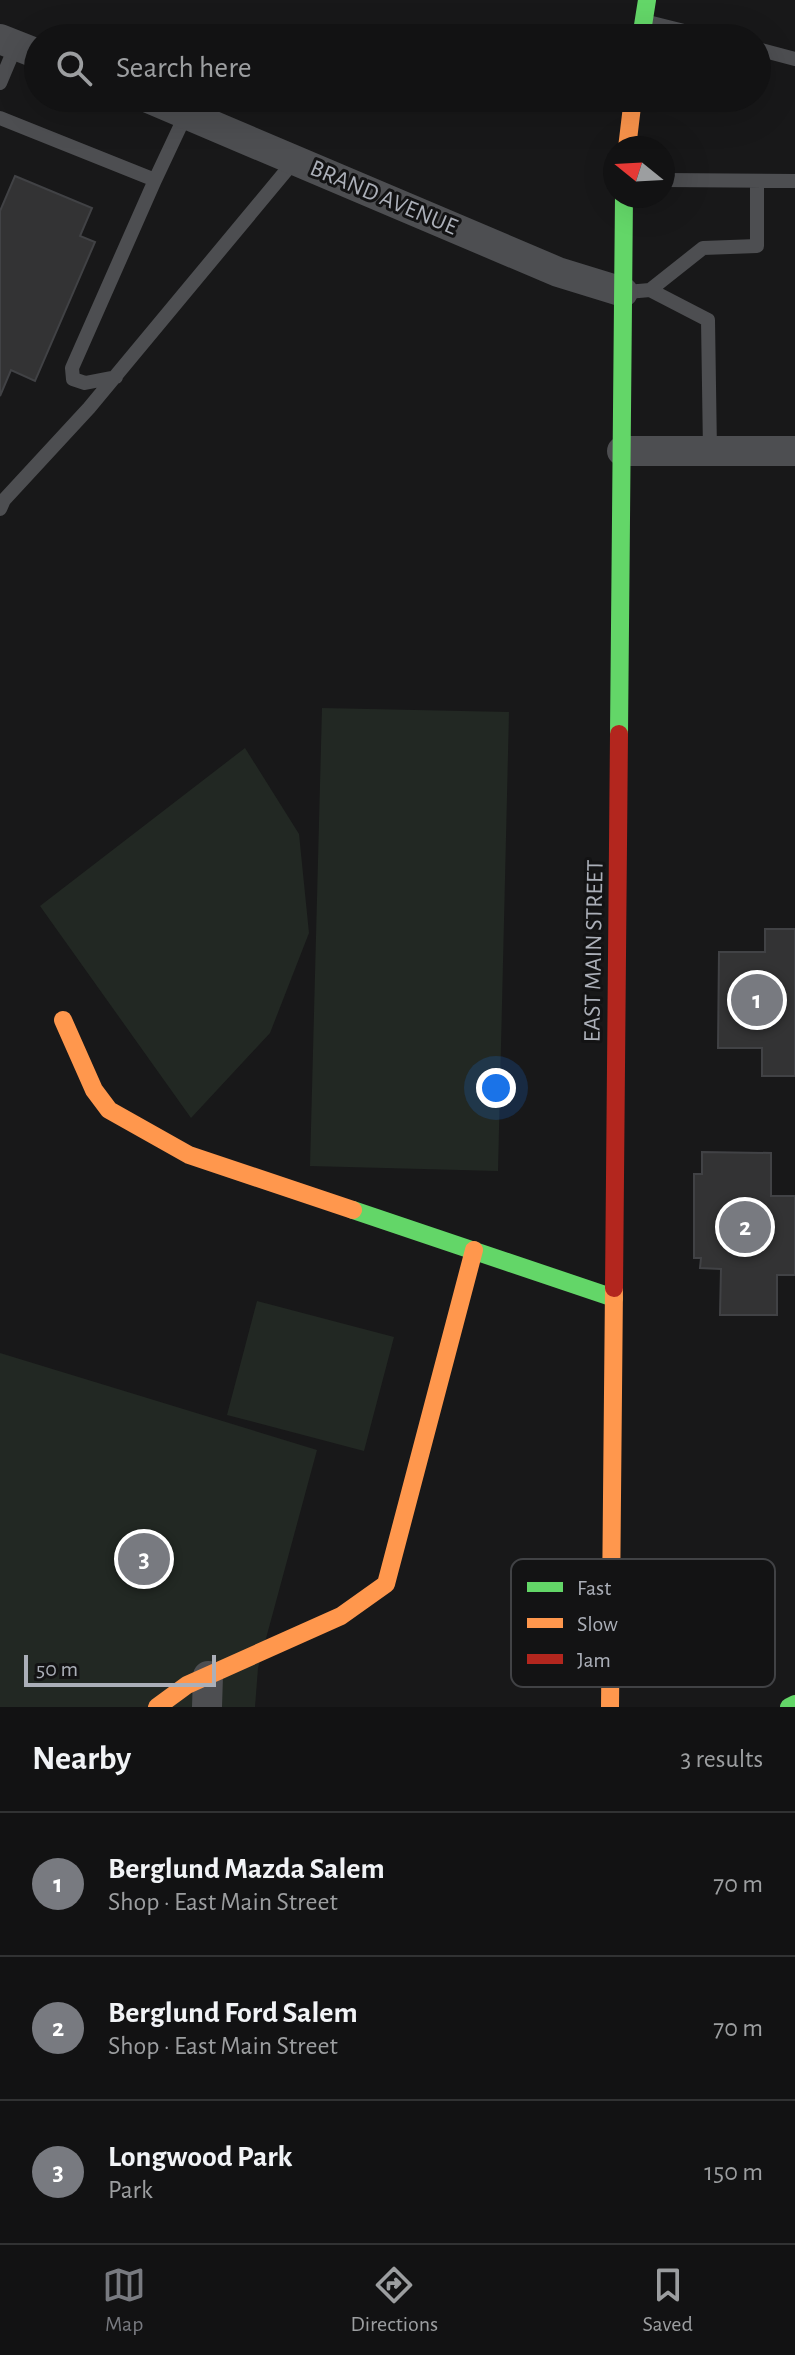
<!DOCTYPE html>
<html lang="en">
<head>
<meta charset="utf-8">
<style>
  body { margin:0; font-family:"Alegreya Sans",sans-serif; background:#1f2021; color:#f1f3f6 }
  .compass { position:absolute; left:603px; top:136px; width:72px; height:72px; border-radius:50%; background:#121213; box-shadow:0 8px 32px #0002; rotate:288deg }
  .scale { position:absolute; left:24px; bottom:20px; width:192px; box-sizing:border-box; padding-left:8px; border:4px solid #abafb8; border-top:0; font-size:22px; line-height:28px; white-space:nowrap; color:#abafb8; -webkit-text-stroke:6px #131314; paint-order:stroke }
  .you { position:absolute; left:496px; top:1088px; width:28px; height:28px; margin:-20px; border:6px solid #fff; border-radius:50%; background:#1a73e8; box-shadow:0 0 0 12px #1a73e833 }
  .badge { display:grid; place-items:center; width:52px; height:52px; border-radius:50%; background:#787a80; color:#fff; font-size:26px; font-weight:700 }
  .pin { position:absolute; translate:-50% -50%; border:4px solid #fff; box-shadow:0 2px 8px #0006 }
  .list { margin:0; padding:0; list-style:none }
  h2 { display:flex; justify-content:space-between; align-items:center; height:104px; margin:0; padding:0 32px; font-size:34px }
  h2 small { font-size:26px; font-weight:400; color:#9c9ea0 }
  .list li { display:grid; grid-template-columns:52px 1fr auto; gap:24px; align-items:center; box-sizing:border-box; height:144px; padding:0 32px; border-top:2px solid #313233 }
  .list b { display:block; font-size:30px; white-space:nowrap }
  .list p { margin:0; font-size:26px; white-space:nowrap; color:#9c9ea0 }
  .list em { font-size:26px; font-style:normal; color:#9c9ea0 }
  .icon { flex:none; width:44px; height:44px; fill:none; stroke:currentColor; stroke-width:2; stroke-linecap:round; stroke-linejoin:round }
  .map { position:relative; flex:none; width:795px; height:1707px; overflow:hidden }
  .search { position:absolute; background:#121213; box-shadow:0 8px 32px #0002; left:24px; right:24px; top:24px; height:88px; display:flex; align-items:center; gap:20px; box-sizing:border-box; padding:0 28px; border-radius:44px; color:#9c9ea0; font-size:30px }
  .sheet { height:536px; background:#121213 }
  nav { display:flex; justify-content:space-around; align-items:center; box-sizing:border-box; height:112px; border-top:2px solid #313233; background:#121213; font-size:22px; color:#9c9ea0 }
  nav a { display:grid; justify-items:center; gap:4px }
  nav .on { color:#787a80 }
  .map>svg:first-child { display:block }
  .green { fill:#222823 }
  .building { fill:#333334; stroke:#414245; stroke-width:2 }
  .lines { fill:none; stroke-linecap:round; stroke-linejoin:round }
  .lane { stroke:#4d4e51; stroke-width:14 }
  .street { stroke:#4d4e51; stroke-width:30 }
  .fast { stroke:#63d668; stroke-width:18 }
  .slow { stroke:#ff974d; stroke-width:18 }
  .jam { stroke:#b3261e; stroke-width:18 }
  .labels { text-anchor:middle; stroke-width:6; stroke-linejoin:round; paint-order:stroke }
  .street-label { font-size:24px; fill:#abafb8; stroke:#131314 }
  .key { fill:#131314; stroke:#414245; stroke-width:2 }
  .key-label { font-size:22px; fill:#abafb8 }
</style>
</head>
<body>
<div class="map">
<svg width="795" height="1707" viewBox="0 0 795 1707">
  <rect width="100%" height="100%" fill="#181819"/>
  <path class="green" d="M322 708 509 712 498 1171 310 1166Z
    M245 748 299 834 309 933 270 1033 191 1118 40 906Z
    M257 1301 394 1337 364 1451 227 1415Z
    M0 1353 317 1450 258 1668 255 1707H0Z"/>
  <path class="building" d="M15 176 92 208 80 236 95 242 35 381 11 370 0 396V211Z
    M765 929H795V1076H762V1048H718L719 952H765Z
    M702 1152 771 1153V1196H795V1275H777V1315H720L721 1269 700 1268 701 1258H694V1174H702Z"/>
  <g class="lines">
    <path class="lane" d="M648 22 712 38
      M757 49 795 59
      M0 83 16 45
      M0 118 155 180 72 368 73 379 85 383 116 377
      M155 180 186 114
      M663 180 795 181
      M650 290 703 248 757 246V181
      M627 292 650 290 708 320 710 451
      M0 509 4 500 89 408 295 160"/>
    <path class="street" d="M0 39 38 54
      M148 98 558 272 623 292
      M622 451H795
      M207 1707 208 1676"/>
    <path class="fast" d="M641 38 647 0
      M619 734 624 196
      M353 1210 614 1298
      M789 1707 795 1704"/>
    <path class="slow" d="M627 148 633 98
      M63 1020 94 1090 109 1110 189 1155 353 1210
      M157 1707 187 1685 341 1616 386 1584 474 1250
      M610 1707 614 1288"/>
    <path class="jam" d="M614 1288 619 734"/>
  </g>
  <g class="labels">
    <g class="street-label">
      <text transform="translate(384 197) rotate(23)" y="8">BRAND AVENUE</text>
      <text transform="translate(593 951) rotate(-89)" y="8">EAST MAIN STREET</text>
    </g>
  </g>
  <rect x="511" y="1559" width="264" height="128" rx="12" class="key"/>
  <rect x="527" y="1582" width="36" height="10" fill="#63d668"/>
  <rect x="527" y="1618" width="36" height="10" fill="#ff974d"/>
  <rect x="527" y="1654" width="36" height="10" fill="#b3261e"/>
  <g class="key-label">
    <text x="577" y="1595">Fast</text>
    <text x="577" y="1631">Slow</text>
    <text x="577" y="1667">Jam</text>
  </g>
</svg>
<svg class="compass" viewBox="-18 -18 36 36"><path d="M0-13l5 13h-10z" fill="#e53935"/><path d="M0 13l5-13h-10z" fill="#9c9ea0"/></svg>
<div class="scale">50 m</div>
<div class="you"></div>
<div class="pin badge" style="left:757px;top:1000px">1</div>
<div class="pin badge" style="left:745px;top:1227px">2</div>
<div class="pin badge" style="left:144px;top:1559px">3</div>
<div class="search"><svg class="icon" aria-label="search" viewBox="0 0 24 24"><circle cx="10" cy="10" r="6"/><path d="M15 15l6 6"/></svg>Search here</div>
</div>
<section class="sheet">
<h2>Nearby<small>3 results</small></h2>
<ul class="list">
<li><span class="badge">1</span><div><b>Berglund Mazda Salem</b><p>Shop · East Main Street</p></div><em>70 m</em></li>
<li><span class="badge">2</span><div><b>Berglund Ford Salem</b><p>Shop · East Main Street</p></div><em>70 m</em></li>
<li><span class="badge">3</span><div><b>Longwood Park</b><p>Park</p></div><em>150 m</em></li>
</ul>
</section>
<nav>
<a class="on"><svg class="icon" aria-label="map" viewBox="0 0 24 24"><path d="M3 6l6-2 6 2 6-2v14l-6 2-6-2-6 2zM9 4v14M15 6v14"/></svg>Map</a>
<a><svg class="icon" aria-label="directions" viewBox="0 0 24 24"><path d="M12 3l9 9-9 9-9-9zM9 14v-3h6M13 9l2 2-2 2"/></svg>Directions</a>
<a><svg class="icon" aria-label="saved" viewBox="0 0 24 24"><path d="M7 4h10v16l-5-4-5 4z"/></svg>Saved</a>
</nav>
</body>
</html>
